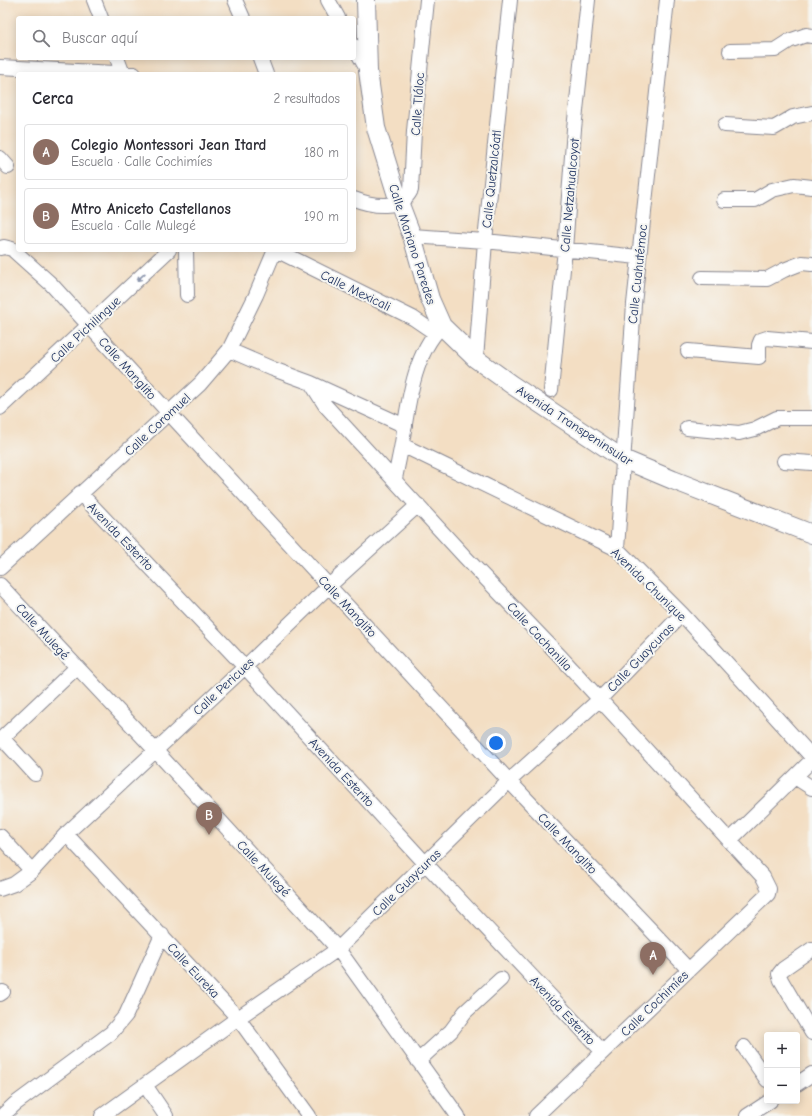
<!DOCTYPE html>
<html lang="es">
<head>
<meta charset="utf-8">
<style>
  body { margin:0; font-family:"Comic Neue",sans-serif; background:#f2f2f3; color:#2b2b33 }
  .controls { position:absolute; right:12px; bottom:12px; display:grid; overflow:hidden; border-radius:4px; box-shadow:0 2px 10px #0003 }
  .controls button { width:36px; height:36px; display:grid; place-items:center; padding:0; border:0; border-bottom:1px solid #e1e1e2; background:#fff; color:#2b2b33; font:20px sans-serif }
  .you { position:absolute; left:496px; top:743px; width:14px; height:14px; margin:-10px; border:3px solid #fff; border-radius:50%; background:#1a73e8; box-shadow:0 0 0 6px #1a73e833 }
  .badge { display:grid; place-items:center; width:26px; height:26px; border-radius:50%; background:#b5179e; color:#fff; font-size:13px; font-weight:700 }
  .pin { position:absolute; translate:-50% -33px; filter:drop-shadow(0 1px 2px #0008) }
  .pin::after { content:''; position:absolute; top:21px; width:14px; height:12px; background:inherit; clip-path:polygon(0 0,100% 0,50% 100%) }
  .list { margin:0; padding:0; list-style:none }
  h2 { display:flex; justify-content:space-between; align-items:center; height:52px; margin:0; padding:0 16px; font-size:17px }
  h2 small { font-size:13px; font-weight:400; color:#7c7c81 }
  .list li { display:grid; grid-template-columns:26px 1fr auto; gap:12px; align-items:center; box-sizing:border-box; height:56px; margin:0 8px 8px; padding:0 8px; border:1px solid #e1e1e2; border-radius:4px }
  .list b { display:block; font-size:15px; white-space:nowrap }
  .list p { margin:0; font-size:13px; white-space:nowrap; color:#7c7c81 }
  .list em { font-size:13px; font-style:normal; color:#7c7c81 }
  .icon { flex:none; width:22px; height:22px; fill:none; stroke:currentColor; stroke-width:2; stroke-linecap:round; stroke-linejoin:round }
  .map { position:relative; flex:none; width:812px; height:1116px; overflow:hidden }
  .search { position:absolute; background:#fff; box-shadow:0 2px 10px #0003; left:16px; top:16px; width:340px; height:44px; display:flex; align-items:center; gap:10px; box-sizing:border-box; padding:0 14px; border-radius:4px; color:#7c7c81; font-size:15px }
  .panel { position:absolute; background:#fff; box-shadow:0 2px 10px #0003; left:16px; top:72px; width:340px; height:180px; border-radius:4px }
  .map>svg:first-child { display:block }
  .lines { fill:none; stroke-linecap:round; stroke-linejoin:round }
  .minor-casing { stroke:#878690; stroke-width:16 }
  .major-casing { stroke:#878690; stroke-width:20 }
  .minor { stroke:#fff; stroke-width:14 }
  .major { stroke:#fff; stroke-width:18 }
  .oneway { fill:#8d97ae }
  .labels { text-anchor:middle; stroke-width:4; stroke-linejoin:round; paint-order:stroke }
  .street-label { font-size:13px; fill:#1b2f5e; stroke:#f6f6f2 }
</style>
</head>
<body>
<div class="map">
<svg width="812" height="1116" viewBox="0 0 812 1116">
  <rect width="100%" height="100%" fill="#f6f6f2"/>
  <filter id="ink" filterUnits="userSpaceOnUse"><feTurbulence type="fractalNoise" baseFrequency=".025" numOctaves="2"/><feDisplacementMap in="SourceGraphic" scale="8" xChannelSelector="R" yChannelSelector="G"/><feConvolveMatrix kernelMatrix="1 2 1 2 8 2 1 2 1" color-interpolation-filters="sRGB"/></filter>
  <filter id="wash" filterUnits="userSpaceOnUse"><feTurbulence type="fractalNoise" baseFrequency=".012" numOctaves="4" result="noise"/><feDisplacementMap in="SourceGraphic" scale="16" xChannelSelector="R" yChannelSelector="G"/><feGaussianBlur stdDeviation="0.9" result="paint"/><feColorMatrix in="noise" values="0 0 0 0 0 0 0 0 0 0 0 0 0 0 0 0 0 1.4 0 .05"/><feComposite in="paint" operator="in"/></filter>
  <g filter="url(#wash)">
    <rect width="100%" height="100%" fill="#f3dec3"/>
  </g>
  <g filter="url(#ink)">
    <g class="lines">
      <defs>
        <path id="minor" d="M94 0 101 18
          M235 0 243 18
          M328 0 338 18
          M354 46 368 71
          M730 51 775 50 789 41 806 35 812 36
          M117 58 123 74
          M260 58 266 74
          M0 67 134 74
          M725 125 774 128 793 117 812 113
          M0 158 8 167
          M354 199C372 206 401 211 411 190L414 131 427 0
          M724 200H755L772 190 794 185 812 187
          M412 236 485 241 638 257
          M0 248 4 247 12 249 51 284 169 413 509 781 688 969
          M186 250 187 295
          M276 250 413 318 435 333
          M702 278 767 279 784 270 802 263 812 264
          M229 350 273 369 311 383 405 426
          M688 351 759 357V345L761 340 767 338 812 342
          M476 359 485 241 510 0
          M311 383 325 405 465 557 559 655 763 877 769 889 768 894 536 1116
          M551 390 565 249 574 129 588 0
          M0 408 169 250
          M687 428 739 433 755 429 777 418H812
          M402 445 617 549 682 614 812 757
          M784 461 812 463
          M395 479C397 467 400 455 402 443 408 406 413 354 442 326
          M80 493 245 667 425 863 603 1052
          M617 549 634 304 667 0
          M0 568 200 384 229 350 256 295 275 250
          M0 585 155 750 338 949 458 1116
          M2 738 35 774
          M0 740 77 667
          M795 777 812 788
          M66 834 238 1018 309 1116
          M0 836 32 871
          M729 841 812 760
          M0 889 14 884 32 871 66 834 245 667 329 586 418 505
          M812 949 783 969 779 974 781 980 812 1033
          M0 994 3 992
          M744 1047 767 1080
          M418 1061 451 1031 465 1012 501 979
          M797 1084 812 1074
          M145 1085 166 1116
          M2 1116 15 1104 111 1033 126 1015 162 935
          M102 1116 238 1018 338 949 509 781 599 700 682 614
          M747 1116 770 1101"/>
        <path id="major" d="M366 0 368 71 376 128 399 202 412 236 430 299 442 326 476 359 512 385 623 459 673 480 812 534"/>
      </defs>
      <use href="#minor" class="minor-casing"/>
      <use href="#major" class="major-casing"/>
      <use href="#minor" class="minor"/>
      <use href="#major" class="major"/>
    </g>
    <defs><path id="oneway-solid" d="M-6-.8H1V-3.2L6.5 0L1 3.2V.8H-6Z"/></defs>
    <use class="oneway" href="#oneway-solid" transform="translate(141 277) rotate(137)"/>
  </g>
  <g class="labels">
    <g class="street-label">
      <text transform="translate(417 104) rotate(-86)" y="5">Calle Tláloc</text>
      <text transform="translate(491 179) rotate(-84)" y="5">Calle Quetzalcóatl</text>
      <text transform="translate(569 195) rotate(-85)" y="5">Calle Netzahualcoyot</text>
      <text transform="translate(413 244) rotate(72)" y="5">Calle Mariano Paredes</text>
      <text transform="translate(637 274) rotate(-84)" y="5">Calle Cuahutémoc</text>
      <text transform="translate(356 290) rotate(26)" y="5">Calle Mexicali</text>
      <text transform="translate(85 329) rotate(-43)" y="5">Calle Pichilingue</text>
      <text transform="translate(128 368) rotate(48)" y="5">Calle Manglito</text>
      <text transform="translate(157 424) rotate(-43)" y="5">Calle Coromuel</text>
      <text transform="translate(575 425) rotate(33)" y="5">Avenida Transpeninsular</text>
      <text transform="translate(121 536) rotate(46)" y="5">Avenida Esterito</text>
      <text transform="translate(649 584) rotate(44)" y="5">Avenida Chunique</text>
      <text transform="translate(348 606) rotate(47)" y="5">Calle Manglito</text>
      <text transform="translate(43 631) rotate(47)" y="5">Calle Mulegé</text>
      <text transform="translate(540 636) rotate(47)" y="5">Calle Cachanilla</text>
      <text transform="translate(640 657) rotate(-46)" y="5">Calle Guaycuras</text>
      <text transform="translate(223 686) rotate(-43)" y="5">Calle Pericues</text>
      <text transform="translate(342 772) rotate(47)" y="5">Avenida Esterito</text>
      <text transform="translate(568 843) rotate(46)" y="5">Calle Manglito</text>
      <text transform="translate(264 868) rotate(47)" y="5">Calle Mulegé</text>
      <text transform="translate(406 882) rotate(-44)" y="5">Calle Guaycuras</text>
      <text transform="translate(194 970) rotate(47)" y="5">Calle Eureka</text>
      <text transform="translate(654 1003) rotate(-44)" y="5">Calle Cochimíes</text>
      <text transform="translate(563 1010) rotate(47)" y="5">Avenida Esterito</text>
    </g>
  </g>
</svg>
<div class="controls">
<button>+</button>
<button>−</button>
</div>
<div class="you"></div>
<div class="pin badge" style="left:653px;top:975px;background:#8d6e63">A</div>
<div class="pin badge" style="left:209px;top:835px;background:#8d6e63">B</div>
<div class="search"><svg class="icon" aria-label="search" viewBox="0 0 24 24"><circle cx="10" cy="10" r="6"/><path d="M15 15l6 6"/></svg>Buscar aquí</div>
<section class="panel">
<h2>Cerca<small>2 resultados</small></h2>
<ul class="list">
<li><span class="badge" style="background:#8d6e63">A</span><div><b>Colegio Montessori Jean Itard</b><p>Escuela · Calle Cochimíes</p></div><em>180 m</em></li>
<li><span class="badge" style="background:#8d6e63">B</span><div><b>Mtro Aniceto Castellanos</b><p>Escuela · Calle Mulegé</p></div><em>190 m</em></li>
</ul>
</section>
</div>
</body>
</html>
